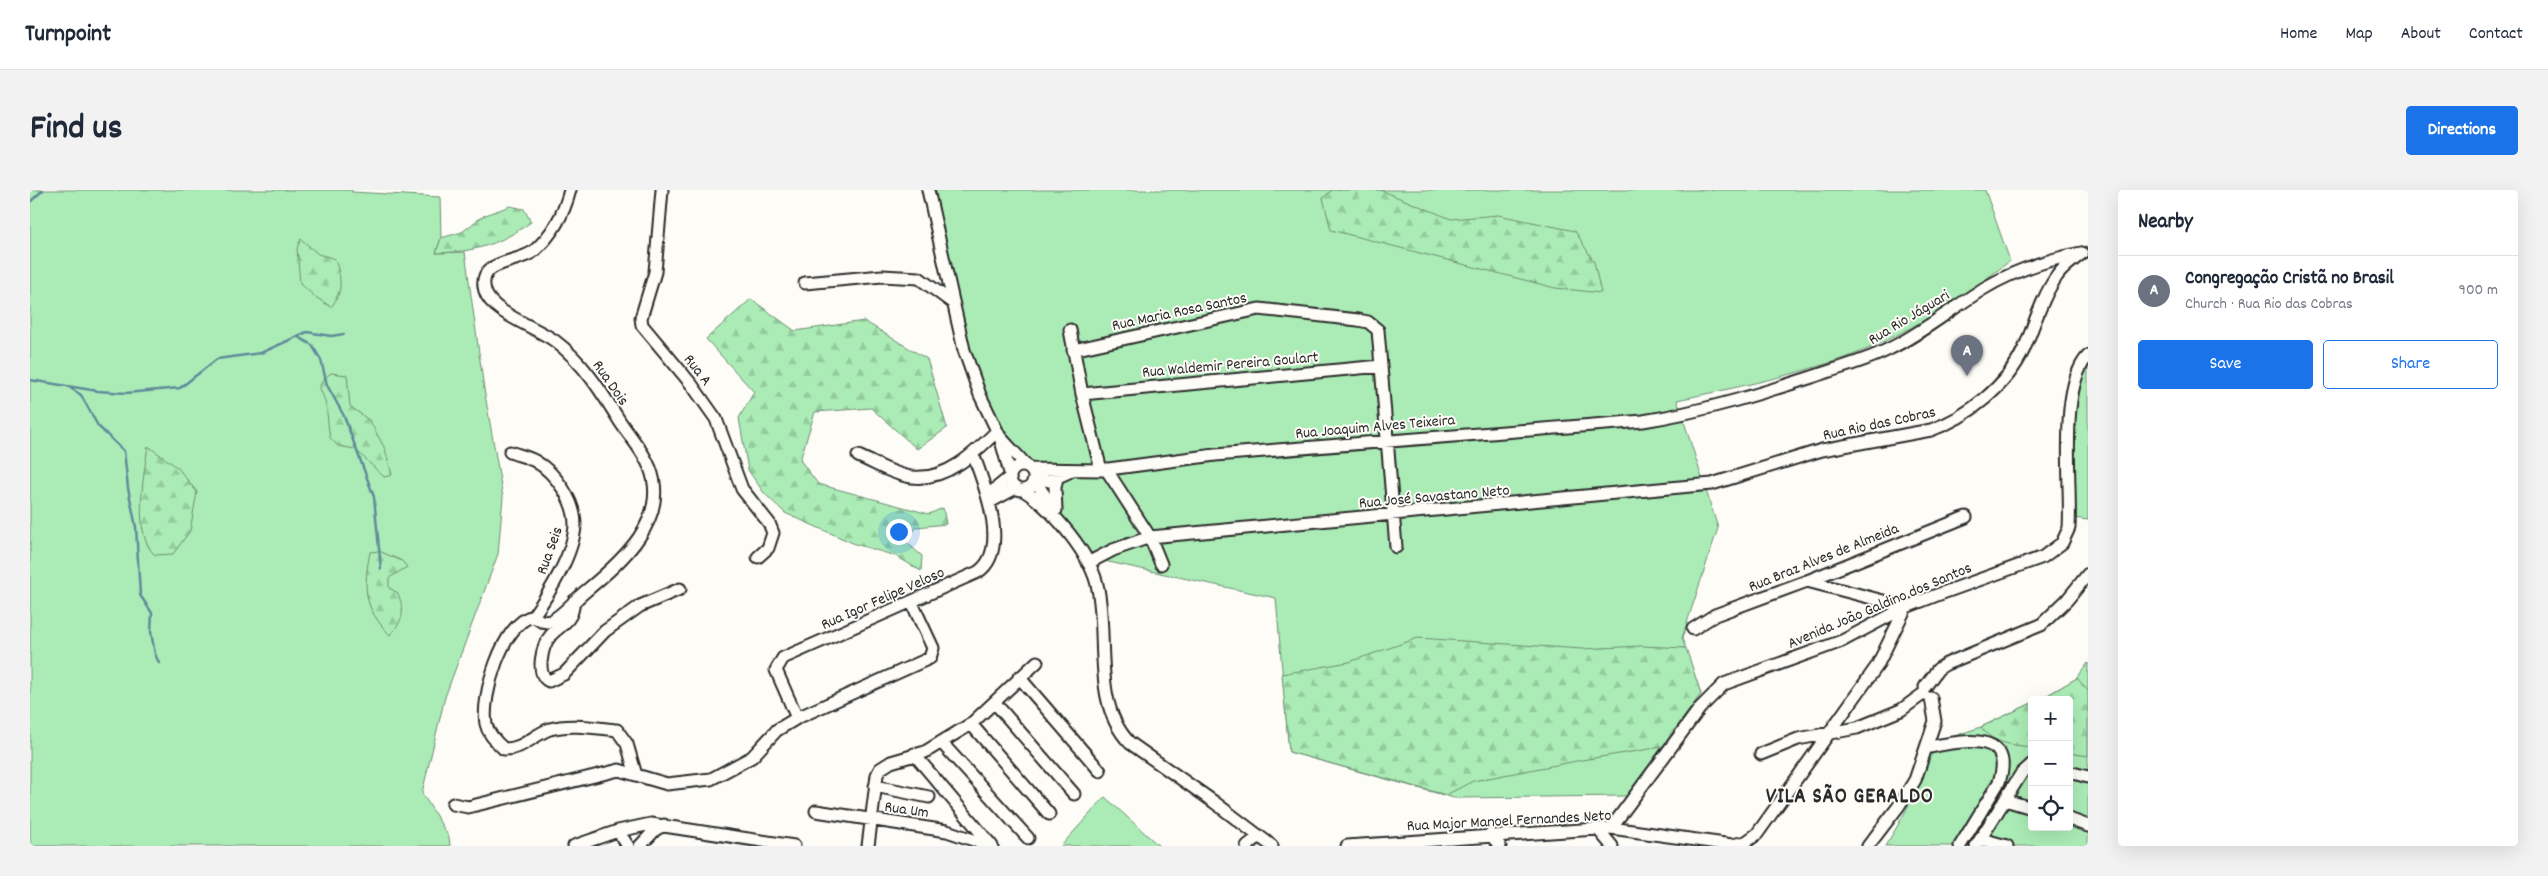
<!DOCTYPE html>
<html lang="en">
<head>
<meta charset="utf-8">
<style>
  body { margin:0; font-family:Dekko,sans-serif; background:#f2f2f3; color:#1f2937 }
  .controls { position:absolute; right:15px; bottom:15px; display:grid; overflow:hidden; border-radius:5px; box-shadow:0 5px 20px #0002 }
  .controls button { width:45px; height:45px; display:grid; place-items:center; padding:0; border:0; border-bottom:1px solid #e0e1e3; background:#fff; color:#1f2937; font:25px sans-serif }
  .you { position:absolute; left:868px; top:341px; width:18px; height:18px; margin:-12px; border:4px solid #fff; border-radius:50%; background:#1a73e8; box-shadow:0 0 0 8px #1a73e833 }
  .badge { display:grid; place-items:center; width:32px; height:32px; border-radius:50%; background:#1a73e8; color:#fff; font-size:16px; font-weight:700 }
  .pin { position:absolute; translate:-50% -41px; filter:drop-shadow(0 1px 2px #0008) }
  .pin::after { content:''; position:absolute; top:26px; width:18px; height:15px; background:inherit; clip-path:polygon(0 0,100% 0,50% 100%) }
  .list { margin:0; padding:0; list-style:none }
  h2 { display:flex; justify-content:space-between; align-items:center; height:65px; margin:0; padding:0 20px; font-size:21px }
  h2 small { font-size:16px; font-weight:400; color:#747a83 }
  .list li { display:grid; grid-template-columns:32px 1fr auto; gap:15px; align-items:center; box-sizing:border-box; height:70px; padding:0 20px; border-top:1px solid #e0e1e3 }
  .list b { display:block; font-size:19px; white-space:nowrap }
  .list p { margin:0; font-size:16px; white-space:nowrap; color:#747a83 }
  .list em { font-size:16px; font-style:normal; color:#747a83 }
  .actions { display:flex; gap:10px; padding:15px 20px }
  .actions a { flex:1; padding:11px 0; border:1px solid #1a73e8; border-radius:5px; text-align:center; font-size:18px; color:#1a73e8 }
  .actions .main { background:#1a73e8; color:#fff }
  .icon { flex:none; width:28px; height:28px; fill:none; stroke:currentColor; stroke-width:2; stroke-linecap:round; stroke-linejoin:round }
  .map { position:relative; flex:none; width:2058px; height:656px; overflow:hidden; border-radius:5px }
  header { display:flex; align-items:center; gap:30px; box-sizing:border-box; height:70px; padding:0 25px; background:#fff; border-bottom:1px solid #e0e1e3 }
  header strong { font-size:24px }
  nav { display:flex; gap:28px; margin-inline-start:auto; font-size:18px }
  .intro { display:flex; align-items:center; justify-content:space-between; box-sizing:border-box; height:120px; padding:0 30px }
  h1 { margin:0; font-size:35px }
  .button { padding:12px 22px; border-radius:5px; background:#1a73e8; color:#fff; font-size:18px; font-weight:700 }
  main { display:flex; gap:30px; padding:0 30px }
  aside { flex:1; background:#fff; border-radius:5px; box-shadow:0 5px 20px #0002 }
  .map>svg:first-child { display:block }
  .green { fill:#abecb6; stroke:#6b8c70 }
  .forest { fill:url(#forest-firs); stroke:#6b8c70 }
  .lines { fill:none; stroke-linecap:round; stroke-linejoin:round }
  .stream { stroke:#608a9a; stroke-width:2.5 }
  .minor-casing { stroke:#2b2b2b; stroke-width:15 }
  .minor { stroke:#fdfcf7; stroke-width:11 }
  .labels { text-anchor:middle; stroke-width:4; stroke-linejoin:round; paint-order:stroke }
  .street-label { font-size:16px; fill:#2b2b2b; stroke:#fdfcf7 }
  .district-label { font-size:21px; font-weight:bold; letter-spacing:1px; fill:#2b2b2b; stroke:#fdfcf7 }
</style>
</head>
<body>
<header>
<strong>Turnpoint</strong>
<nav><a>Home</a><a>Map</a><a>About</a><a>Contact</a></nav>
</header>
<div class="intro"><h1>Find us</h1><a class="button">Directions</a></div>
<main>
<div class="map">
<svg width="2058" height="656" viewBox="0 0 2058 656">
  <defs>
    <pattern id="forest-firs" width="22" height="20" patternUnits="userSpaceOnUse" patternTransform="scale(1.25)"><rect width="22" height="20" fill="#abecb6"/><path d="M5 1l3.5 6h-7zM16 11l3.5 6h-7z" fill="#93cb9d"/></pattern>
  </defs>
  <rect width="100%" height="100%" fill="#fdfcf7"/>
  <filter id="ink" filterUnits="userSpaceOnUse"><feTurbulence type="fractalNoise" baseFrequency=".02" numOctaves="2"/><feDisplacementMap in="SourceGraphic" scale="10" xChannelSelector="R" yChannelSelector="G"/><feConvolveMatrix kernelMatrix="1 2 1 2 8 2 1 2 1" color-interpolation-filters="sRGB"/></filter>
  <g filter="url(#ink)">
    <path class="green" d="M0 0H322V2L410 7 411 48 406 63 435 62 454 199 473 307 468 364 415 507 392 603 419 647 420 656H0Z
      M904 0H1955L1980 71C1931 108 1876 146 1817 167 1762 186 1704 198 1647 210L1688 338 1652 448 1671 504 1596 606 1424 608 1259 562 1246 408 1060 368 1026 320 996 268 973 238 952 204 938 160Z
      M2058 171V330L2044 328 2043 207Z
      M2058 473V656H1855C1876 624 1892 592 1900 554L1951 537 2002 513V637H2039V510H2009L2047 488Z
      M1075 607 1129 656H1031Z"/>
    <path class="forest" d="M1302 0H1350L1421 29 1468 25 1545 41 1564 72 1571 103 1525 98 1301 40 1293 8Z
      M480 16 494 19 501 32C469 55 445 62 406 63L411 48 432 42 453 26Z
      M271 49 288 64 305 69C311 88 314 101 301 117L284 106 270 93 267 58Z
      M721 109 765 141 834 131 897 169 917 238 887 259 841 218 785 222 770 270 788 294 899 324 913 318 916 334 887 337 875 351 892 366 891 381 866 366 825 354 755 323 734 303 718 280 709 228 724 202 676 149Z
      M301 183 317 185 320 216 340 231 355 259 362 285 354 287 325 259 308 256 300 248C298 238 298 227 296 216 293 198 282 198 301 183Z
      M118 256 148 278 167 302 160 341 143 364 125 365C102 345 114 284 118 256Z
      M349 361 372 371 377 377 359 388V398L368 403C375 424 374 428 360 445 333 417 333 399 340 362Z
      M1388 448 1552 459 1611 456 1656 458 1671 504 1632 557 1552 570 1443 591 1416 605 1259 562 1252 484 1319 472Z
      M2047 488 2058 501V566L2039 563V510H2009Z
      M2002 513V557C1982 555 1963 554 1951 537Z"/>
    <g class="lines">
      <path class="stream" d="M0 12 13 0
        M268 147 282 155 291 170 297 195 314 226 344 307 351 379
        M0 190 68 201 96 203 150 198 187 169 231 163 277 142 301 146 314 144
        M39 197 51 205 68 236 94 261 98 298 106 337 110 405 122 423 121 442 125 464 129 473"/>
      <defs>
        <path id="minor" d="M632 0 625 82 611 128 612 135 662 195 686 229 712 299 739 333 743 343 738 358 728 367
          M898 0 934 160 950 205 970 247 980 283
          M775 93 852 86 889 88 923 113
          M1040 140 1052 204 1071 280
          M1043 160 1229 119 1328 130 1338 132 1348 140 1366 357
          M1052 204 1351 176
          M971 248 997 276
          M480 262C488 265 498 267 505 271 526 283 545 311 545 335 544 363 519 404 503 426L511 431 519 432C534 425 545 409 557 400 592 371 640 329 620 278 613 260 599 246 589 230 571 201 553 172 525 151 508 138 461 123 455 101 446 69 488 74 504 61 523 44 534 24 540 0
          M828 266C845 273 864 285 882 287 916 291 945 263 967 241
          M980 288a12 12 0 1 1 24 0a12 12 0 1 1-24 0Z
          M1001 279 1071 280 1185 265 1613 231C1671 222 1726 205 1782 187 1807 178 1833 172 1857 160 1891 144 1921 119 1953 99 1984 80 2016 70 2051 63
          M1076 279 1120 347 1131 374
          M1005 287 1019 291 1039 282
          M1004 289 1023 318
          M993 300C1022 318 1062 365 1068 399 1078 448 1062 515 1100 553L1184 612 1242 656
          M958 305 980 287
          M960 312 986 298
          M1026 320 1025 298 1027 287
          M1058 373 1083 360 1120 347 1682 294 1792 260 1901 240C1938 227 1977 196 1994 159 2004 136 2012 107 2027 86 2033 77 2044 70 2052 63
          M1777 391 1876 417
          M544 411C543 416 543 422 540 426 536 434 526 439 521 445 512 455 505 485 519 491L534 484 575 441 610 416 650 399
          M503 426C472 433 451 507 456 534 458 544 467 553 474 559 492 560 503 545 520 539 540 533 566 538 587 540L597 554 606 585
          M1663 439 1685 425 1777 391 1936 327
          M989 487 1070 581
          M1895 497 1908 479 1916 474 2011 435 2037 410 2058 384
          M965 513 1044 604
          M767 528 746 480 753 468 948 382C981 360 954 294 943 264
          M941 534 1019 624
          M911 552 998 648
          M1896 558C1926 551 1987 538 1969 592L1930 656
          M884 564 962 656
          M1731 564 1768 549 1827 538 1871 520 1893 504
          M2039 582 2058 587
          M845 596 899 607
          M1975 610 2002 618
          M423 614 438 617 589 580 637 594 681 589 722 567 747 540 767 528 900 468 903 458 882 413
          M786 621 917 641 961 656
          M2039 629 2058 636
          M1567 638 1582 656
          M1581 638 1670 518 1694 494 1812 451 1876 417 1907 405 2013 367 2032 353 2039 338C2042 294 2028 198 2058 166
          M588 641 598 656
          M1460 644 1470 656
          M1951 649 1977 656
          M544 656 588 641 621 634 764 656
          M610 656 625 640 634 635
          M838 656 847 585 850 579 861 572 895 562 941 534 1007 472
          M1217 656 1228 647
          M1317 656 1581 638 1702 655 1716 652 1727 644 1847 476 1876 417
          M1838 656 1868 617 1885 590 1905 531 1901 508
          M1946 656 1991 584 2002 574"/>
      </defs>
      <use href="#minor" class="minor-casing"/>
      <use href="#minor" class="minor"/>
    </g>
  </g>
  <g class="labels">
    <g class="street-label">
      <text transform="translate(1149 120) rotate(-12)" y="6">Rua Maria Rosa Santos</text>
      <text transform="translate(1878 126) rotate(-31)" y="6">Rua Rio Jáguari</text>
      <text transform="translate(1200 173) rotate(-5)" y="6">Rua Waldemir Pereira Goulart</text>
      <text transform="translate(669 179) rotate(52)" y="6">Rua A</text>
      <text transform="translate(582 192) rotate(55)" y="6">Rua Dois</text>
      <text transform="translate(1849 232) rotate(-12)" y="6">Rua Rio das Cobras</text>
      <text transform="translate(1345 235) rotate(-5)" y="6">Rua Joaquim Alves Teixeira</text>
      <text transform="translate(1404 305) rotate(-5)" y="6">Rua José Savastano Neto</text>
      <text transform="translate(518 360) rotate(-70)" y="6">Rua Seis</text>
      <text transform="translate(1793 366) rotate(-22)" y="6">Rua Braz Alves de Almeida</text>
      <text transform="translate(852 407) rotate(-24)" y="6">Rua Igor Felipe Veloso</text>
      <text transform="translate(1849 414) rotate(-23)" y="6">Avenida João Galdino dos Santos</text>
      <text transform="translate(877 618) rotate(8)" y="6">Rua Um</text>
      <text transform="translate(1479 629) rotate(-3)" y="6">Rua Major Manoel Fernandes Neto</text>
    </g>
    <g class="district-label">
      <text x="1820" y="612">VILA SÃO GERALDO</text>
    </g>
  </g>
</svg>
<div class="controls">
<button>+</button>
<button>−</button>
<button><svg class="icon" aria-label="locate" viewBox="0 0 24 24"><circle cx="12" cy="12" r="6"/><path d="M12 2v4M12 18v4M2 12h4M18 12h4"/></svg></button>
</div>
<div class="you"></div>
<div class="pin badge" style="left:1937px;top:186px;background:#6b7280">A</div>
</div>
<aside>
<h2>Nearby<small></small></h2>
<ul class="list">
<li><span class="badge" style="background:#6b7280">A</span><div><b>Congregação Cristã no Brasil</b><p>Church · Rua Rio das Cobras</p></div><em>900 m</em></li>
</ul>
<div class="actions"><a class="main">Save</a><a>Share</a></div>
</aside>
</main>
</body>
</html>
